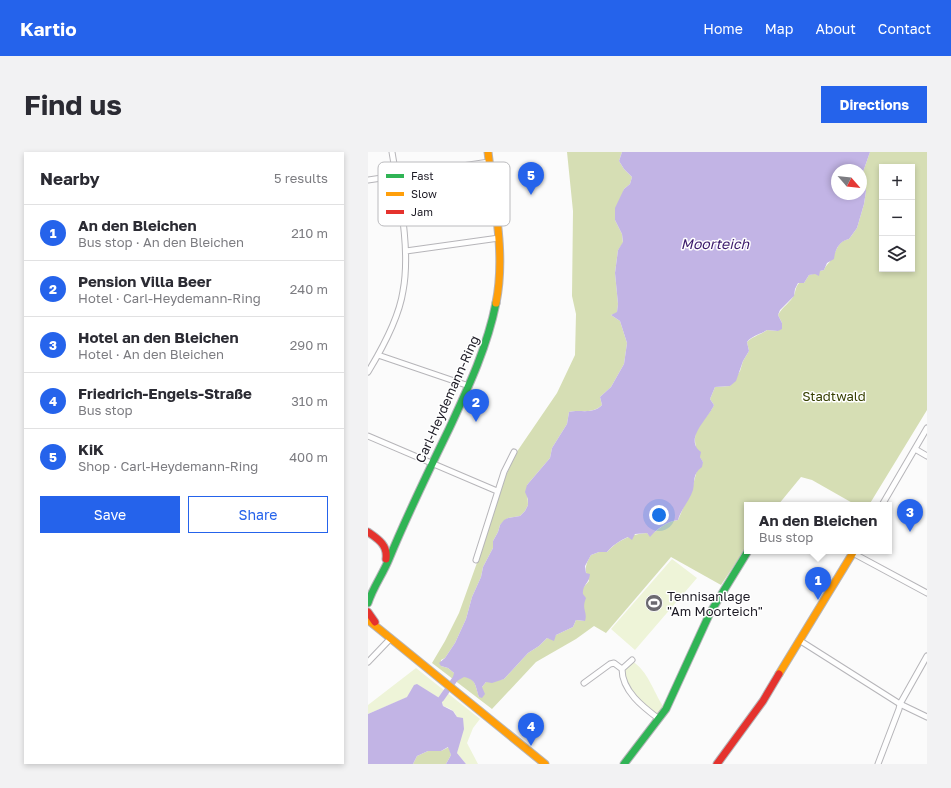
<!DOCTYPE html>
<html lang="en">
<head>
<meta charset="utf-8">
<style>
  body { margin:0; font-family:"Golos Text",sans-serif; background:#f2f2f3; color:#2b2b33 }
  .controls { position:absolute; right:12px; top:12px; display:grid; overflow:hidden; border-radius:0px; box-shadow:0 2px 6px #0003 }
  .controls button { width:36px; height:36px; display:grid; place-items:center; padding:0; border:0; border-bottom:1px solid #e1e1e2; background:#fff; color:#2b2b33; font:20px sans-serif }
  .compass { position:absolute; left:463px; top:12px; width:36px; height:36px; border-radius:50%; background:#fff; box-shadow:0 2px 6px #0003; rotate:118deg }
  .you { position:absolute; left:291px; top:363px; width:14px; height:14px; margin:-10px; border:3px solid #fff; border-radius:50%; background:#1a73e8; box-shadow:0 0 0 6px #1a73e833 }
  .badge { display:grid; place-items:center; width:26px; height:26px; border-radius:50%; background:#2563eb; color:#fff; font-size:13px; font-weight:700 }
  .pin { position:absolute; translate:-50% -33px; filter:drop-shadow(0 1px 2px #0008) }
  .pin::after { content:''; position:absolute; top:21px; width:14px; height:12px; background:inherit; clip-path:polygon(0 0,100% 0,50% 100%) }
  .popup { position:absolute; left:376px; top:350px; width:148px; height:52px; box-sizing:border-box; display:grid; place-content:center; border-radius:0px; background:#fff; filter:drop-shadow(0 1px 3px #0005); font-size:13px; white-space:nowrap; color:#7c7c81 }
  .popup b { font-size:15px; color:#2b2b33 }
  .popup::after { content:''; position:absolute; left:50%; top:100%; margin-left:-8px; border:8px solid transparent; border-top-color:#fff }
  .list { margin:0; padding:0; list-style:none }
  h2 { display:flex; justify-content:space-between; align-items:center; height:52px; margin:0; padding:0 16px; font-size:17px }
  h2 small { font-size:13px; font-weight:400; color:#7c7c81 }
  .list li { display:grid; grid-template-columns:26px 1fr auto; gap:12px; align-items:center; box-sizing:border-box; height:56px; padding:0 16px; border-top:1px solid #e1e1e2 }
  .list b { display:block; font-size:15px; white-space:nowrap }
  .list p { margin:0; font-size:13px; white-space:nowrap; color:#7c7c81 }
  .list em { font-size:13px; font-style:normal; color:#7c7c81 }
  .actions { display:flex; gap:8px; padding:12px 16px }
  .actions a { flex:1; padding:9px 0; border:1px solid #2563eb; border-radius:0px; text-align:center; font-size:14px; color:#2563eb }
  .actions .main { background:#2563eb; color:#fff }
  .icon { flex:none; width:22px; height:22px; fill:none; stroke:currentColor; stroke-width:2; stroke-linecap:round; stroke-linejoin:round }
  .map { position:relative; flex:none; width:559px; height:612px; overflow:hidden; border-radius:0px }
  header { display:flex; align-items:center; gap:24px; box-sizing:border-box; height:56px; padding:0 20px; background:#2563eb; color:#fff }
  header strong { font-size:19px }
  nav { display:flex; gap:22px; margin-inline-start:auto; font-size:14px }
  .intro { display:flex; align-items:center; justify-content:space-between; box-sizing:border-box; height:96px; padding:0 24px }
  h1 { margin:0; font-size:28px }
  .button { padding:10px 18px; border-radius:0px; background:#2563eb; color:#fff; font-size:14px; font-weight:700 }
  main { display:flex; gap:24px; padding:0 24px }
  aside { flex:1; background:#fff; border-radius:0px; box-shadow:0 2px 6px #0003 }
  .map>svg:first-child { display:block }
  .green { fill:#eef4d8 }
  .forest { fill:#d6deb4; fill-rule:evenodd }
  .water { fill:#c2b4e5; fill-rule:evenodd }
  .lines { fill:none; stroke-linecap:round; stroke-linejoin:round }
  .canal { stroke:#c2b4e5; stroke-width:6 }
  .street-casing { stroke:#b6b5b9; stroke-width:7 }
  .fast-casing { stroke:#b6b5b9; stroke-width:9 }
  .slow-casing { stroke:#b6b5b9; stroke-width:9 }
  .jam-casing { stroke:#b6b5b9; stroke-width:9 }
  .street { stroke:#fefefe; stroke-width:5 }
  .fast { stroke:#30b455; stroke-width:7 }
  .slow { stroke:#ff9f0a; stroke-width:7 }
  .jam { stroke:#e5322d; stroke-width:7 }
  .labels { text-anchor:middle; stroke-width:3; stroke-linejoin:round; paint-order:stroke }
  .park-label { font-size:13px; fill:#374003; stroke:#fff }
  .street-label { font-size:13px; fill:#1d1b25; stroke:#fff }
  .poi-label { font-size:13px; fill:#1d1b25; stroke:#fff; text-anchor:start }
  .water-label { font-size:14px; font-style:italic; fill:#3a196a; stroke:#fff }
  .key { fill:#fff; stroke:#bbbbbe; stroke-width:1 }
  .key-label { font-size:11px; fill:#1d1b25 }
</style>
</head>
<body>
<header>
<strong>Kartio</strong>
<nav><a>Home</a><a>Map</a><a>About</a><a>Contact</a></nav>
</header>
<div class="intro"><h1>Find us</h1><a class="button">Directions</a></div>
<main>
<aside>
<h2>Nearby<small>5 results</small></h2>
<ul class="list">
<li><span class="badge">1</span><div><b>An den Bleichen</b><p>Bus stop · An den Bleichen</p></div><em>210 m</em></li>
<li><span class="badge">2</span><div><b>Pension Villa Beer</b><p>Hotel · Carl-Heydemann-Ring</p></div><em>240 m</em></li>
<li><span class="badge">3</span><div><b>Hotel an den Bleichen</b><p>Hotel · An den Bleichen</p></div><em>290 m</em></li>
<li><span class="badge">4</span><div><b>Friedrich-Engels-Straße</b><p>Bus stop</p></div><em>310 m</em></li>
<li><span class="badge">5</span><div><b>KiK</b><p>Shop · Carl-Heydemann-Ring</p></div><em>400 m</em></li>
</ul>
<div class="actions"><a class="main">Save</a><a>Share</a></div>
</aside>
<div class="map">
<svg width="559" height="612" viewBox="0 0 559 612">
  <rect width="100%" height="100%" fill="#fbfbfb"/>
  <path class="green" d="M304 407 329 426 267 498 243 477Z
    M264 509C280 519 285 539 295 554L289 563 277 555 259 533 255 517Z
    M48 516 112 567 105 576 99 591 110 612H98L89 601C91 591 93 568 86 560 84 557 78 555 75 554L73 547 62 541 43 538 40 545 0 562V553Z"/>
  <path class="forest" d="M199 0H254L251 9 256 17 264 25 262 32 256 37 247 68 254 82 255 91 250 98 247 121 250 152 249 161 243 163 252 169 259 191 256 212 243 235 232 245 234 253C224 263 212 257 201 260L199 272 184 296 182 306 159 333 160 353 157 359 152 364 140 366 132 373 130 380 125 389V396L115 415 113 425 104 445 98 467 87 491 77 506 73 508V514L80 516 86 521 103 526 107 532 111 545H114V535L118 530 136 527 160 501 171 494 179 486 184 487 188 483 205 475 208 468 217 469 214 437 221 429C216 418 217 413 223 403L231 400H239C250 388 263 382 279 381L282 384C290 377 299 369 310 368L325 333 329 318 335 310C329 302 325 290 328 280 331 270 342 263 346 253L342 247 347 235 362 234 372 219 375 209 381 199 379 190C385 184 392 183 399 178L410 179 414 171 410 163C414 155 423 150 426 143 428 138 427 136 431 131H436L441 123C447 122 450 119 456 118 458 113 461 111 463 108 469 99 469 89 481 87L489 76 496 52 498 39 495 20 502 0H559V258L501 353H488L444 328 433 325 410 353H379V394L353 433 303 405 238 481 226 474 208 487 168 510 124 557 64 511 77 489 91 461 115 394 132 337 148 301 189 241 207 203 208 162 204 144 205 59ZM514 15H544V117H514Z
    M81 595 83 603 78 612H45L49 604 60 599H73Z"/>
  <path class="water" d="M254 0H502L495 20 498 39 496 52 489 76 481 87C471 89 467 98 466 107L459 111 456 118 452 119 451 124 447 122 441 123 436 131H430L427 137 426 144 412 158 410 163 414 171V177L410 179 399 178C392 183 385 183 379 190L381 199 375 209 368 229 362 234 347 235 342 247 346 253C341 266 315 287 333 300L332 305 335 310 334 315C324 322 327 330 325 338 322 348 313 357 310 368 299 369 289 377 282 385L279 381 267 382 264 388 260 385C251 389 245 393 239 400H231L223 403 217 414 218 421 222 422C221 432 214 433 215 442L218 446C213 458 220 460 217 469L208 468 205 475 188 483 186 489 179 486 171 494 160 501 136 527 124 531 118 530 114 535 117 542 114 546 111 545C107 534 109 528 96 525L89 529 85 525 86 521 80 516 73 514 71 511 77 506 87 491 98 467 104 445 113 425 115 415 125 396V389L130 380 132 373 136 368 140 366 152 364 157 359 160 353V347L157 340 159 333 182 306 184 296 199 272 201 260C212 257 225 263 234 253L232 245 243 235 256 212 259 191 252 169 243 163 249 160 250 152 247 121 250 98 255 90 254 82 247 68V56L256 37 262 32 264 25 256 17 251 9ZM469 18H493V42H469Z
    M49 532 73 547 75 554 85 559 89 565 95 566 96 577 89 601 98 612H78L83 603 80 595 73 599H60L49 604 45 612H0V562L39 545 46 533Z"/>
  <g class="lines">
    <path class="canal" d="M73 547 87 527"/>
    <defs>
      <path id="street" d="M0 28 121 10
        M38 99 131 86
        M10 203 101 234
        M0 220C14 197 31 166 35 139 43 97 31 43 24 0
        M0 284 129 339
        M547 297 559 304
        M514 353 559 276
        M481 399 559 441
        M108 408 136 320 146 300
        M431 488 532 552 559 565
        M264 508 254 517C254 539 275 555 291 567
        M0 510 23 486
        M216 531 242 512 246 511 254 517
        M510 612 531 557 532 552 559 504"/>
      <path id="fast" d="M0 451C5 435 15 422 21 407 39 363 60 320 81 277 100 236 119 196 128 151
        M256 612 298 557 342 461 380 399"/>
      <path id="slow" d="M120 0C126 50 138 102 128 151
        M0 468 177 612
        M411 522 486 399"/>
      <path id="jam" d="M0 380C10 387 20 393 18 407
        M0 460 7 470
        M349 612 395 549 411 522"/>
    </defs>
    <use href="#street" class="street-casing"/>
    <use href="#fast" class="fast-casing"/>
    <use href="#slow" class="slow-casing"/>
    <use href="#jam" class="jam-casing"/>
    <use href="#street" class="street"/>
    <use href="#fast" class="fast"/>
    <use href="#slow" class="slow"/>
    <use href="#jam" class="jam"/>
  </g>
  <defs>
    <symbol id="stadium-disc" viewBox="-11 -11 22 22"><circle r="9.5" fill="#6b6970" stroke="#fff"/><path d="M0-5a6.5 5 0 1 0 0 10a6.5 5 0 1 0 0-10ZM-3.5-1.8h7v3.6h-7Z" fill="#fff"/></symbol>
  </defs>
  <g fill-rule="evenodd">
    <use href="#stadium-disc" x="276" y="441" width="20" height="20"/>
  </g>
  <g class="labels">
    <g class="park-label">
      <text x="466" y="249">Stadtwald</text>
    </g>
    <g class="street-label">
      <text transform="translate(79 247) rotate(-66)" y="5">Carl-Heydemann-Ring</text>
    </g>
    <g class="poi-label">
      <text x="299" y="449">Tennisanlage<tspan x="299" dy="15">"Am Moorteich"</tspan></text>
    </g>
    <g class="water-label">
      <text x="347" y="97">Moorteich</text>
    </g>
  </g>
  <rect x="10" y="10" width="132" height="64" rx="6" class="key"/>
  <rect x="18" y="22" width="18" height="4" fill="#30b455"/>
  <rect x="18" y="40" width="18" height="4" fill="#ff9f0a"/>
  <rect x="18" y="58" width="18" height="4" fill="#e5322d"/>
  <g class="key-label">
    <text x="43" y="28">Fast</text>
    <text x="43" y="46">Slow</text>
    <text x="43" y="64">Jam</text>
  </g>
</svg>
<div class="controls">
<button>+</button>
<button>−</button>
<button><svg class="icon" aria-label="layers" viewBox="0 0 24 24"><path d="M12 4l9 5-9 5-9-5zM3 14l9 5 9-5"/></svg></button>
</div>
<svg class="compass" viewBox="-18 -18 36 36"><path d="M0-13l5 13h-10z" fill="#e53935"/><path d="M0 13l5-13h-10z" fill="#7c7c81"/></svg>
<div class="you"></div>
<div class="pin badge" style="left:450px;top:448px">1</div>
<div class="popup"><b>An den Bleichen</b>Bus stop</div>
<div class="pin badge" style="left:108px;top:270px">2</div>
<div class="pin badge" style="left:542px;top:380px">3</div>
<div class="pin badge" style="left:163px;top:594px">4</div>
<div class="pin badge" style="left:163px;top:43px">5</div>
</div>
</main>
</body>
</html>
